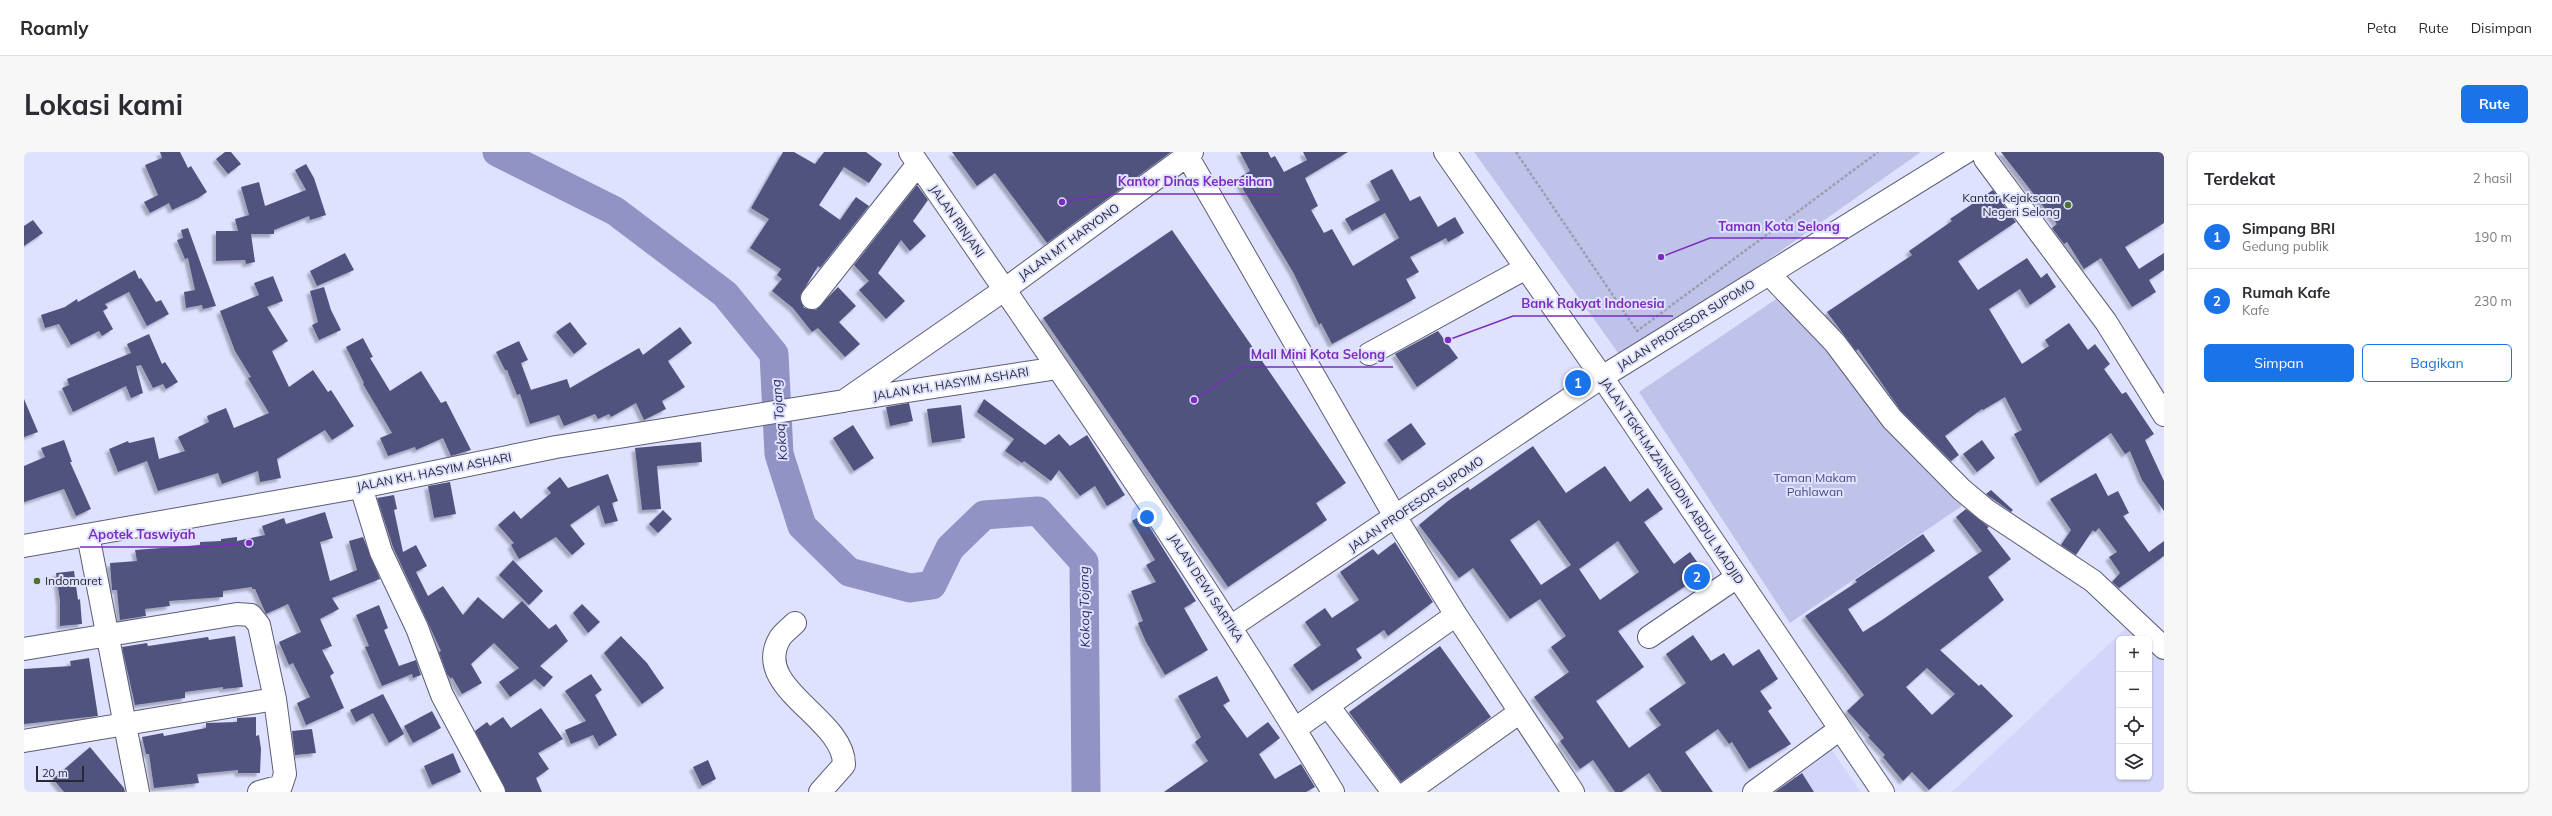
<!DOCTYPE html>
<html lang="id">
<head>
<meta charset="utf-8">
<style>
  body { margin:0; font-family:Mulish,sans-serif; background:#f7f7f7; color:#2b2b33 }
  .controls { position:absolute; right:12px; bottom:12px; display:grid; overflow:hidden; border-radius:6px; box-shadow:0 1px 3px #0004 }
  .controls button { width:36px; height:36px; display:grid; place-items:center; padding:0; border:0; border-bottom:1px solid #e1e1e2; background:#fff; color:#2b2b33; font:20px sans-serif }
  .scale { position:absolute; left:12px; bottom:10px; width:48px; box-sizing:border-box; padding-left:4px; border:2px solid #272833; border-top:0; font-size:11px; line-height:14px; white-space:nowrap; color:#272833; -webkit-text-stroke:3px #dfe2ff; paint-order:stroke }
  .you { position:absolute; left:1123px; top:365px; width:14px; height:14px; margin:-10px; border:3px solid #fff; border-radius:50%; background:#1a73e8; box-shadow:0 0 0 6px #1a73e833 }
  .badge { display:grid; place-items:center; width:26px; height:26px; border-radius:50%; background:#1a73e8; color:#fff; font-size:13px; font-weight:700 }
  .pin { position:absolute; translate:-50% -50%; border:2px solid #fff; box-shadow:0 1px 4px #0006 }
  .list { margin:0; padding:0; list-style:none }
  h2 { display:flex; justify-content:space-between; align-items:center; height:52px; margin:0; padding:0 16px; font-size:17px }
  h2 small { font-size:13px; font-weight:400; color:#7c7c81 }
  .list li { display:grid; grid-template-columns:26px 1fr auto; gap:12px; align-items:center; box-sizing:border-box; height:64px; padding:0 16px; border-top:1px solid #e1e1e2 }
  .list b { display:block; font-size:15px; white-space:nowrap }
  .list p { margin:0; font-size:13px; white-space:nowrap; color:#7c7c81 }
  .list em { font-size:13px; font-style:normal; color:#7c7c81 }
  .actions { display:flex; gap:8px; padding:12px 16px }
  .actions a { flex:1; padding:9px 0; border:1px solid #1a73e8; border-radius:6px; text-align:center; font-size:14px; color:#1a73e8 }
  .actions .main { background:#1a73e8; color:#fff }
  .icon { flex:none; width:22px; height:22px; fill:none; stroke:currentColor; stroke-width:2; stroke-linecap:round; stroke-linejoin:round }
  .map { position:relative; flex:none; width:2140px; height:640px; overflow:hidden; border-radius:6px }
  header { display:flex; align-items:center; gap:24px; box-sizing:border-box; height:56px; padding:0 20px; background:#fff; border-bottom:1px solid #e1e1e2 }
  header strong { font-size:19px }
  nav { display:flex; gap:22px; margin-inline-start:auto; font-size:14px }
  .intro { display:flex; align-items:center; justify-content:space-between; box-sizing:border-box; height:96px; padding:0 24px }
  h1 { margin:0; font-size:28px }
  .button { padding:10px 18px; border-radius:6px; background:#1a73e8; color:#fff; font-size:14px; font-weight:700 }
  main { display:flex; gap:24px; padding:0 24px }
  aside { flex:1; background:#fff; border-radius:6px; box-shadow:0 1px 3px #0004 }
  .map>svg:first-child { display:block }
  .built { fill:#d3d6fa }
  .green { fill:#c0c3e9 }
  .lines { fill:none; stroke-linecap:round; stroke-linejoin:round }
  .river { stroke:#9093c3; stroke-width:29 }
  .building { fill:#51537f; fill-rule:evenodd; filter:url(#shadow) }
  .minor-casing { stroke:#5b5d76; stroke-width:24 }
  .major-casing { stroke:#5b5d76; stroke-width:24 }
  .path { stroke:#9b9db3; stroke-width:2.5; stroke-dasharray:3 2; stroke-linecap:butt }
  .minor { stroke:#fff; stroke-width:22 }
  .major { stroke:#fff; stroke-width:22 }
  .poi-dot { fill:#4f722a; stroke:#dfe2ff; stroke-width:1.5 }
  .labels { text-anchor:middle; stroke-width:4; stroke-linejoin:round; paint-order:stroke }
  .poi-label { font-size:12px; fill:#272833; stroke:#dfe2ff; text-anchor:end }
  .street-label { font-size:12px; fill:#272833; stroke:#dfe2ff }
  .park-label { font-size:12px; fill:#494987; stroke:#dfe2ff }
  .water-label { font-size:13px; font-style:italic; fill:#2c2964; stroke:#dfe2ff }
  .leader { fill:none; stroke:#7b2cbf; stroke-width:1.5 }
  .callout-dot { fill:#7b2cbf; stroke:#dfe2ff; stroke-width:1.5 }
  .callout-label { font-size:13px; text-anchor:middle; font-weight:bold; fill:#7b2cbf; stroke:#dfe2ff; stroke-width:4; stroke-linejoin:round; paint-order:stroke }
</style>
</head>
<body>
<header>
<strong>Roamly</strong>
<nav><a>Peta</a><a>Rute</a><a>Disimpan</a></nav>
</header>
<div class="intro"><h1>Lokasi kami</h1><a class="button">Rute</a></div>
<main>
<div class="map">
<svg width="2140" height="640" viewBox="0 0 2140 640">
  <defs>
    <filter id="shadow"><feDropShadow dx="-3.5" dy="3.5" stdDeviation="1" flood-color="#0004"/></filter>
  </defs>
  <rect width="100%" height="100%" fill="#dfe2ff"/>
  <path class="built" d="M2105 473 2121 487H2095V625H2125V491L2140 505V640H1928Z
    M1802 590 1837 640H1734Z"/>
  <path class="green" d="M1450 0H1897L1600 209Z
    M1755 145 1938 354 1766 471 1615 240Z"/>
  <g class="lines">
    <path class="river" d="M473 0 591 59 701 142 750 202 755 302 778 374 825 420 886 436 908 433 926 396 960 363 1014 359 1060 410 1062 640"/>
  </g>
  <path class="building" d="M136 0H156L164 16 167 14 183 40 174 46 148 58 145 51 126 61 120 50 134 43 121 13 138 6Z
    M201 0H207L217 12 204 22 192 7Z
    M759 0H770L791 12 800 0H842L858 12 845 31 820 15 795 53 816 68 832 45 845 54 796 116 794 114 776 144 780 156 792 158 814 135 832 154 815 170 836 192 821 205 794 176 788 180 769 156 748 139 758 127 753 123 757 117 726 96 745 67 727 56Z
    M928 0H1147L1023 91 971 21 953 34Z
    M1216 0H1244L1247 6 1251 4 1260 20 1283 8 1279 0H1324L1281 26 1294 54 1287 58 1300 81 1308 77 1329 114 1375 86 1361 61 1328 79 1321 67 1356 48 1346 29 1368 17 1386 49 1396 44 1414 75 1431 65 1440 81 1424 90 1422 86 1386 105 1395 120 1382 127 1392 146 1308 192 1297 171 1295 173 1269 120 1213 27 1226 19Z
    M1977 0H2140V71L2101 95 2115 117 2140 101V118L2125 128 2132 140 2108 155 2077 106 2060 117 2043 90 2040 92 2028 76 2033 72Z
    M282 12 290 26 302 63 286 68 285 64 250 78V82H227L231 110 222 112 221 108 192 109V79H214L211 67 225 63 217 35 235 30 241 54 282 38 271 18Z
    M893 33 904 48 889 69 902 84 886 99 877 88 854 121 881 149 862 167 835 138 845 129 830 113Z
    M1969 38 1992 70 1934 109 1954 138 2003 106 2017 126 2023 121 2032 135 2006 153 1996 137 1965 157 1998 212 2025 194 2021 188 2045 171 2064 198 2071 192 2086 212 2080 217 2098 242 2102 240 2130 282 2121 288 2140 329V359L2118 328 2106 299 2101 302 2087 281 2016 331 1990 282 1998 278 1981 245 1959 258 1958 257 1921 284 1935 303 1927 309 1877 259 1834 197 1832 199 1803 160 1888 103 1885 99 1928 69 1926 67Z
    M9 68 19 81 0 94V74Z
    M164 76 192 154 179 157 178 153 162 156 160 140 171 138 164 106 161 107 153 88 159 86 157 78Z
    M1148 78 1322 331 1292 351 1303 368 1204 435 1019 166Z
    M321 101 330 118 293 134 286 119Z
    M111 118 115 127 117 126 132 150 137 148 145 162 123 174 105 140 81 152 84 156 79 159 89 177 78 184 75 179 47 193 35 172 21 176 17 163 41 155 53 147 54 150Z
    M249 124 259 149 243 155 264 189 248 199 265 235 289 218 304 240 307 238 330 274 308 288 301 278 253 307 257 326 236 330 234 319 198 332 194 321 134 339 123 309 94 320 85 297 104 289 105 291 130 285 135 307 161 299 154 285 185 270 183 264 202 256 210 276 245 261 224 226 227 225 211 199 196 159 235 143 230 131Z
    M300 135 307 158 317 178 295 188 288 173 294 170 286 139Z
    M546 170 563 192 550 202 532 180Z
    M656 175 668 191 644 209 661 235 638 249 642 257 620 268 612 251 587 265 585 262 574 267 571 262 540 274 535 263 506 272 496 242 493 243 483 218H481L472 200 495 189 504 208 497 211 507 238 500 240 543 227 546 236 615 196 619 203Z
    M1414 179 1434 206 1393 235 1371 202Z
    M125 182 138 212 141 210 154 230 142 237 139 232 129 236 117 213 112 214 119 241 107 246 102 234 49 260 38 236 45 233 43 227 107 201 103 192Z
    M339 186 349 205 346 206 366 239 397 219 417 251 422 249 447 298 427 304 419 286 392 298 391 295 364 304 356 286 368 281 339 232 340 231 322 195Z
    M0 247 14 280 0 285Z
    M960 247 1021 293 1035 282 1046 294 1063 283 1101 343 1083 354 1071 334 1056 344 1035 318 1027 329 1000 309 998 311 981 299 990 287 953 260Z
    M885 251 889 269 866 274 862 255Z
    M937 253 941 286 908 291 903 257Z
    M1387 271 1402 292 1378 309 1363 288Z
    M829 273 850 306 830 319 809 286Z
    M40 288 48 310H46L67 357 52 364 40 337 0 350V314L21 305 17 296Z
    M1958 288 1971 306 1953 320 1939 302Z
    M677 290 678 310 633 314 637 357 618 358 611 296Z
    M1509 294 1542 341 1581 314 1606 350 1624 336 1639 357 1620 370 1650 412 1666 400 1681 421 1594 479 1620 515 1572 549 1605 596 1637 573 1625 557 1662 531 1642 502 1669 483 1687 509 1700 501 1709 514 1735 497 1754 527 1736 539 1748 556 1744 559 1767 592 1725 617 1708 590 1705 592 1694 577 1661 600 1689 640H1638L1625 621 1598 640H1591L1569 608 1556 617 1536 589 1540 586 1510 545 1545 520 1527 495 1542 484 1516 447 1486 467 1449 416 1435 426 1395 373 1424 349 1444 335 1446 338ZM1515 368 1547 413 1517 433 1486 388ZM1594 389 1615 420 1576 448 1555 417Z
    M2072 321 2084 344 2094 339 2105 361 2099 364 2125 400 2140 389V404L2095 436 2088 430 2096 421 2085 405 2093 400 2075 376 2071 380 2069 378 2052 403 2037 393 2047 378 2026 347Z
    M584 322 594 349 588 351 594 369 581 372 575 353 546 373 561 392 548 403 532 385 495 407 487 393 490 391 474 373 490 359 497 367 527 341 523 336 536 325 544 336Z
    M426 330 432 362 410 366 404 334Z
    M1967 338 1989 358 1987 360 1962 342Z
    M370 343 373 357 370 358 379 400 392 393 403 414 392 420 404 444 419 434 439 463 454 445 479 467 498 449 525 477 532 472 544 489 516 514 529 525 520 535 511 527 486 545 475 530 495 516 470 491 447 512 458 531 438 542 428 525 427 527 423 522 415 500 417 499 369 395 353 346Z
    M1942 357 1965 375 1963 376 1987 407 1964 425 1980 448 1916 498 1955 534 1957 532 1989 564 1905 638 1888 620 1879 629 1859 605 1861 603 1844 585 1846 584 1823 559 1840 543 1781 464 1833 430 1831 428 1899 382 1911 399 1824 457 1839 480 1858 468 1958 399 1932 365ZM1903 516 1931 542 1908 563 1882 535Z
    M639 358 648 367 634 381 625 372Z
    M301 360 309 386 296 390 306 429 333 418 325 389 339 385 356 427 308 446 315 457 296 467 308 494 298 498 310 521 306 524 320 556 282 573 273 551 286 545 269 511 265 513 255 490 277 480 264 452 242 462 231 437H228V435L199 439V445L145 449 146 454 121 457 122 464 96 468 93 438H88L86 411 113 409 111 398 176 393V390L197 389V387L213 385V389L241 383 238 374 260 366 262 372Z
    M1118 363 1172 449 1160 456 1184 498 1141 523 1121 488 1114 471 1119 469 1107 439 1132 430 1122 413 1131 408 1108 369Z
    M1371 390 1409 450 1364 484 1360 478 1332 497 1338 506 1288 539 1269 513 1297 493 1281 470 1301 456 1308 466 1335 448 1316 420 1349 397 1354 403Z
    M489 408 519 439 505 453 475 423Z
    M50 419 54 448 56 447 58 472 36 474V449L32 421Z
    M558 452 576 470 564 481 549 461Z
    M355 453 364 476 360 478 375 514 392 508 397 523 389 526 388 522 358 534 341 495 345 494 332 463Z
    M211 484 219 535 199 537V535L161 540V546L111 553 98 495 123 491 124 494 184 485 185 488Z
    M597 484 623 511 640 536 618 552 580 501Z
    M1416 494 1467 565 1377 630 1325 560Z
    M65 506 74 564 0 572V517L47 514 46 509Z
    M567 522 578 538 571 543 593 583 575 594 569 583 547 592 541 578 562 569 541 539Z
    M1193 524 1206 549 1199 553 1223 586 1244 570 1256 586 1235 602 1251 627 1277 612 1291 635 1282 640H1140L1184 609 1171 590 1177 585 1154 544Z
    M359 542 380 582 365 591 349 561 332 570 326 558Z
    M517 556 539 587 514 601 525 617 512 626 518 640H482L451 579 463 570 466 574 479 565 487 576Z
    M408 559 417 576 389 591 380 574Z
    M232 565V584L235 583 237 597 236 621H214V618L173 622 175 631 130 636 125 602H122L118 585 139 581 140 584 182 576V571L213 570V566Z
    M288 577 292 601 271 603 268 579Z
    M66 595 100 636 101 640H40L29 627Z
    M429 601 437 620 408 633 400 614Z
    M684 608 692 627 678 634 669 615Z
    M1778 621 1790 640H1751Z"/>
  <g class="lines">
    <defs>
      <path id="minor" d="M886 0C1031 211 1177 421 1309 640
        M1161 0 1372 366 1432 463 1549 640
        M1959 0 1961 7 2082 170 2140 263
        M1745 122 1811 191 1868 267 1937 337 1962 358 2069 429 2140 496
        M788 146 894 12
        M1345 202 1502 116
        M825 248 1034 216
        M337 335 357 400 393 476 418 543 470 640
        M64 383 114 640
        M0 394 337 335 532 295 820 249 980 138 1168 0
        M771 471C766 476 759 481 756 486 726 536 821 566 820 613L796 640
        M1208 474 1578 225 1942 0
        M1625 485 1713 425
        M0 497 213 462 227 463 235 473 251 547
        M1304 554 1369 640
        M1271 577 1432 463
        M0 589 251 547 261 622 257 634 235 640
        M1384 640 1496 560
        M1730 640 1816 577"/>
      <path id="major" d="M1421 0 1578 225 1859 640"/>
    </defs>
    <use href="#minor" class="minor-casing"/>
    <use href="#major" class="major-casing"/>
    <path class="path" d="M1492 0 1613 179 1854 0"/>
    <use href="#minor" class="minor"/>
    <use href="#major" class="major"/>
  </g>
  <g class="poi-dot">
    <circle cx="2044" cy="53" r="4"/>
    <circle cx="13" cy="429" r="4"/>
  </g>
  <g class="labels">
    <g class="poi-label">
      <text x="2036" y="50">Kantor Kejaksaan<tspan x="2036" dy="14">Negeri Selong</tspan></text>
      <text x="21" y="433" text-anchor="start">Indomaret</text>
    </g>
    <g class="street-label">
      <text transform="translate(933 69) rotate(55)" y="4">JALAN RINJANI</text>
      <text transform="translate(1045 90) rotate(-36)" y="4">JALAN MT HARYONO</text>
      <text transform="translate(1662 173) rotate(-32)" y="4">JALAN PROFESOR SUPOMO</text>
      <text transform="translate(927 232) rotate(-9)" y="4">JALAN KH. HASYIM ASHARI</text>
      <text transform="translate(410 320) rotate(-11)" y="4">JALAN KH. HASYIM ASHARI</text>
      <text transform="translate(1648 329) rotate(56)" y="4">JALAN TGKH.M.ZAINUDDIN ABDUL MADJID</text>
      <text transform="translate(1392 352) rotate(-34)" y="4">JALAN PROFESOR SUPOMO</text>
      <text transform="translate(1182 436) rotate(57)" y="4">JALAN DEWI SARTIKA</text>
    </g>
    <g class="park-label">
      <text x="1791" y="330">Taman Makam<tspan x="1791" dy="14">Pahlawan</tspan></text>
    </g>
    <g class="water-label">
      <text transform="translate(755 268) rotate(-95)" y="5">Kokoq Tojang</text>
      <text transform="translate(1060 455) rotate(-91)" y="5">Kokoq Tojang</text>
    </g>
  </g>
  <path class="leader" d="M1038 50L1085 42H1256M1637 105L1686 86H1824M1424 188L1489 164H1649M1170 248L1218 215H1369M225 391L180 395H56"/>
  <g class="callout-dot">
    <circle cx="1038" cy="50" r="4"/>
    <circle cx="1637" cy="105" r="4"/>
    <circle cx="1424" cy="188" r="4"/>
    <circle cx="1170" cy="248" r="4"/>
    <circle cx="225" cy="391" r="4"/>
  </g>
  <g class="callout-label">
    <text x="1171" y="34">Kantor Dinas Kebersihan</text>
    <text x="1755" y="79">Taman Kota Selong</text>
    <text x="1569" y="156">Bank Rakyat Indonesia</text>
    <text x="1294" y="207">Mall Mini Kota Selong</text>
    <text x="118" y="387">Apotek Taswiyah</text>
  </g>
</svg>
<div class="controls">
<button>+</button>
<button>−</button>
<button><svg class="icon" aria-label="locate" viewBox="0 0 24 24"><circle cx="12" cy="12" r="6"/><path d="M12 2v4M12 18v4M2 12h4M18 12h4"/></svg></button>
<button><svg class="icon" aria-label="layers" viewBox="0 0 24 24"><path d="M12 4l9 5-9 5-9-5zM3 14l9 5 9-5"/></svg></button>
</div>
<div class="scale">20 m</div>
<div class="you"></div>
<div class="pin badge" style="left:1554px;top:231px">1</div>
<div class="pin badge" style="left:1673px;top:425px">2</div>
</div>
<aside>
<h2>Terdekat<small>2 hasil</small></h2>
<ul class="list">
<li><span class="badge">1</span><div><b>Simpang BRI</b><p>Gedung publik</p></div><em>190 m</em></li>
<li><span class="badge">2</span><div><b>Rumah Kafe</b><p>Kafe</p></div><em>230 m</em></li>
</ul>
<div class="actions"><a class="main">Simpan</a><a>Bagikan</a></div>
</aside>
</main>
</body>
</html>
